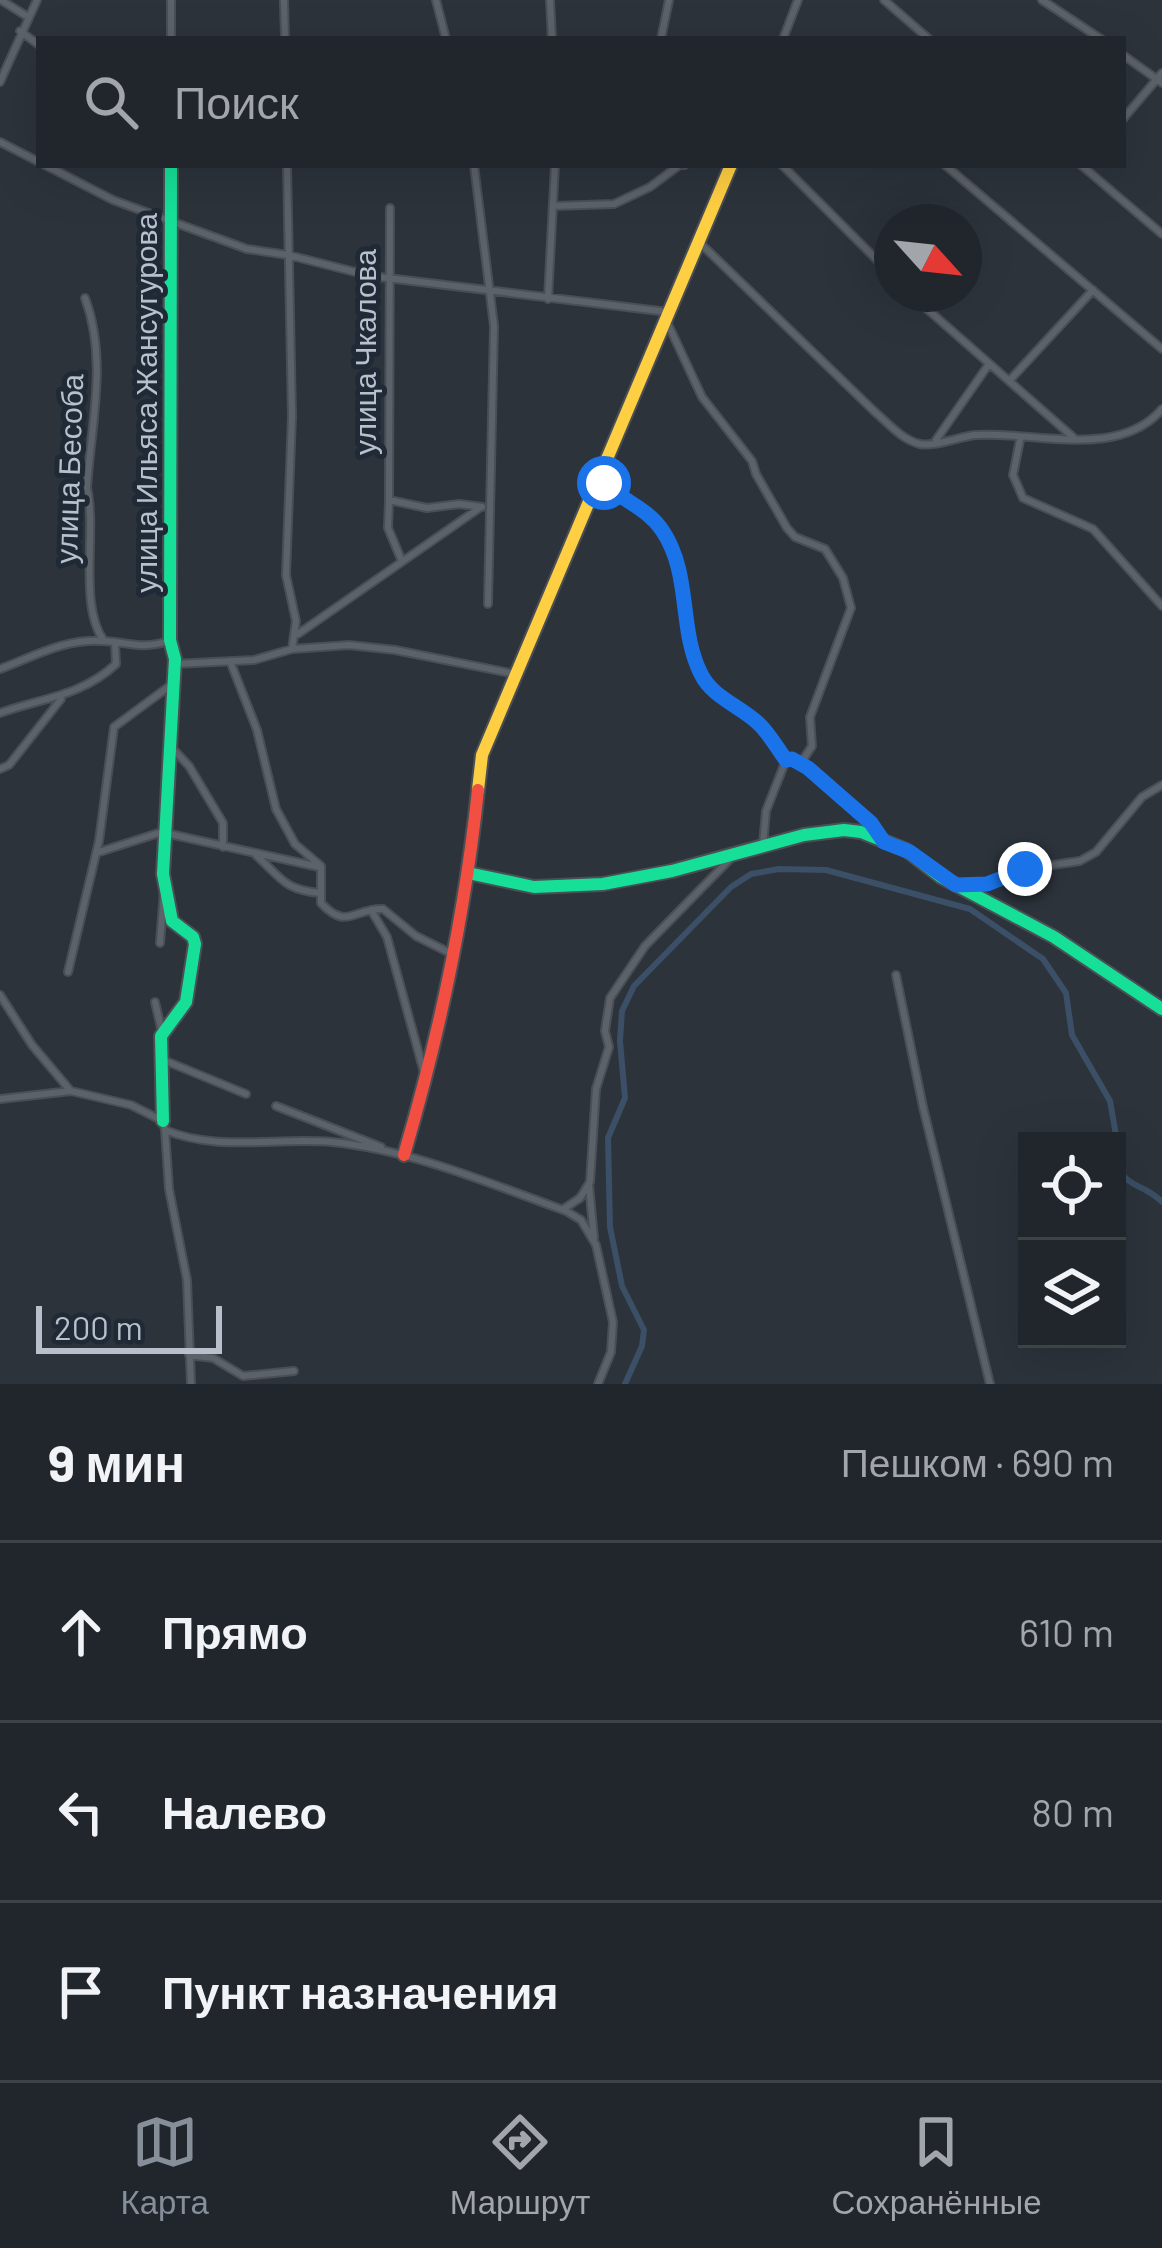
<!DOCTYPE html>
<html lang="ru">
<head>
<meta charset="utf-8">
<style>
  body { margin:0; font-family:Barlow,sans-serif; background:#292e34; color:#f1f3f6 }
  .controls { position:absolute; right:36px; bottom:36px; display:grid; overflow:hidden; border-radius:0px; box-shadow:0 12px 48px #0002 }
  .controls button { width:108px; height:108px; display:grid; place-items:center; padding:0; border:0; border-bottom:3px solid #3e4348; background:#21262c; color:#f1f3f6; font:60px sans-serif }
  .compass { position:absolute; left:874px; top:204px; width:108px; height:108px; border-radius:50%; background:#21262c; box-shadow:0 12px 48px #0002; rotate:117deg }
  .scale { position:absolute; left:36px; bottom:30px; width:186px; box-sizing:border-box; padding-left:12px; border:6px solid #b7c0cb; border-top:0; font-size:33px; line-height:42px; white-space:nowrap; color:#b7c0cb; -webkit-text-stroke:9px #1f2a36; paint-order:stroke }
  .stop { position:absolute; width:36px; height:36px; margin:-27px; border:9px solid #1a73e8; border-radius:50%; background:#fff }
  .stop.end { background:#1a73e8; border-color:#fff; box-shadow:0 3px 12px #0008 }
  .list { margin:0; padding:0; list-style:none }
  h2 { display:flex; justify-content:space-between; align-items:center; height:156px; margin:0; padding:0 48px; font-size:51px }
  h2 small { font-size:39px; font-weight:400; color:#a2a5a9 }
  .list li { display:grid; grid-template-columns:78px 1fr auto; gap:36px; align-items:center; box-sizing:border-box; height:180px; padding:0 48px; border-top:3px solid #3e4348 }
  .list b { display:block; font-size:45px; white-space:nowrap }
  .list em { font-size:39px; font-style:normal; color:#a2a5a9 }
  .icon { flex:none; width:66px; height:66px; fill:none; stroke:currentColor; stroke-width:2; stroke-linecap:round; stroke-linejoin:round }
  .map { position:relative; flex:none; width:1162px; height:1384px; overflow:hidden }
  .search { position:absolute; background:#21262c; box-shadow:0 12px 48px #0002; left:36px; right:36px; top:36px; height:132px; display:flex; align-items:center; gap:30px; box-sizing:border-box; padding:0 42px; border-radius:0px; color:#a2a5a9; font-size:45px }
  .sheet { height:696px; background:#21262c }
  nav { display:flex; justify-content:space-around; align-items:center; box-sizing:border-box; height:168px; border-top:3px solid #3e4348; background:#21262c; font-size:33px; color:#a2a5a9 }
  nav a { display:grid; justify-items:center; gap:6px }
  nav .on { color:#868f99 }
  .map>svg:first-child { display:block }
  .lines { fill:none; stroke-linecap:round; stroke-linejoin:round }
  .canal { stroke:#3b4f66; stroke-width:6 }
  .street-casing { stroke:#4a4f55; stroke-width:10 }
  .fast-casing { stroke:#4a4f55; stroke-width:16 }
  .slow-casing { stroke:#4a4f55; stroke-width:16 }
  .jam-casing { stroke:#4a4f55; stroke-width:16 }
  .street { stroke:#5c6269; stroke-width:6 }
  .fast { stroke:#16e098; stroke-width:12 }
  .slow { stroke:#ffcf43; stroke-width:12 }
  .jam { stroke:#f24e42; stroke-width:12 }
  .route { stroke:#1a73e8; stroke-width:15 }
  .labels { text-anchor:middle; stroke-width:10; stroke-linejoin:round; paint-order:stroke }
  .street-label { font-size:30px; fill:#b7c0cb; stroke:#1f2a36 }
</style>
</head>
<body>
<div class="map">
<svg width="1162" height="1384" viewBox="0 0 1162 1384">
  <rect width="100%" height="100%" fill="#2c333b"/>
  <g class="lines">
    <path class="canal" d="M1117 1152C1118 1190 1141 1180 1162 1202
      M625 1384 642 1346 644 1330 622 1286 610 1227 608 1138 625 1098 620 1041 622 1011 634 986 731 887 751 874 779 869 826 870 970 909 1043 959 1066 993 1072 1035 1110 1101 1117 1141"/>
    <defs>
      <path id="street" d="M1 0 28 17
        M171 0V39
        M284 0 285 39
        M436 0 446 39
        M550 0 552 39
        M884 0 929 39
        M1042 0 1101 39
        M20 31 39 45
        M661 39 669 0
        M783 39 798 0
        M1123 55 1162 83
        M0 82 37 0
        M1123 119 1162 73
        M0 142 39 162
        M45 165 113 200 247 249 288 255 371 276 668 312
        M287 165 292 416 286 575 296 621 292 649
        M474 165 494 326 488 604
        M670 165H685
        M782 165 892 275
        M945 165 1162 349
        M1081 165 1162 234
        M554 206 614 204 650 187 677 167
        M390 208 389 500 427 508 459 504 482 507
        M699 242 875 412C888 423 902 440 920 444 936 447 958 437 975 435 1033 431 1119 460 1162 409
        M910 294 1074 438
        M85 298C108 360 91 424 87 488 97 532 78 605 104 641
        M548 299 555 165
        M667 322 702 397 752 461 756 474 787 528 795 537 825 549 843 578 851 608 810 717 812 746 801 763
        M1010 380 1093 290
        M936 440 989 364
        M1020 440 1013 475 1023 498 1093 529 1162 606
        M600 479C618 496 642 505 658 525 694 569 677 628 701 675 713 697 741 707 758 723 769 733 777 748 786 760L792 759C819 773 865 813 883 838
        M389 500 388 528 401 559
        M298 634 478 509
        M230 661 257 730 276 809 295 844 321 866V903C347 931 354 908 383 909L416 936 452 954
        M174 664 254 660 292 649 349 645 395 650 515 674
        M0 669C35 656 63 639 102 641 130 642 139 650 169 641
        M0 713C42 698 82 696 116 664L115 644
        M172 748 189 766 223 823V847
        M0 769 9 765 61 699
        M165 833 319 867
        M763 845 766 811 786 760
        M96 853 165 831
        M256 855C281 878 284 890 321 893
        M971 887 1025 869 1080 861 1096 852 1142 797 1162 785
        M371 910 387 937 425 1076
        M160 943 164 891
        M68 972 99 841 114 727 171 685
        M896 975 923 1107 990 1384
        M0 995 32 1045 69 1089
        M155 1002 162 1032
        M161 1059 246 1094
        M0 1099 71 1091 131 1105 163 1121 165 1130C218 1152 276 1137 332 1142 412 1150 491 1184 566 1211L581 1220 596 1245 613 1322 611 1352 598 1384
        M276 1106 381 1147
        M165 1130 169 1189 187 1280 191 1384
        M589 1185 594 1238
        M565 1208 580 1198 590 1182 596 1089 609 1047 605 1031 610 998 645 946 733 856
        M189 1355 213 1358 243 1376 294 1371"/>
      <path id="fast" d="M468 873 534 887 603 884 672 871 804 835 844 830 861 832 906 850 941 877 1054 937 1162 1009
        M163 1121 161 1036 186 1002 195 944 193 937 172 921 163 874 175 659 170 640 171 165"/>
      <path id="slow" d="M478 790 482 755 731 165"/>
      <path id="jam" d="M404 1155C439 1036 465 914 478 790"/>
    </defs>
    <use href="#street" class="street-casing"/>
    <use href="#fast" class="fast-casing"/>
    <use href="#slow" class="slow-casing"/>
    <use href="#jam" class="jam-casing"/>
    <use href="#street" class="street"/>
    <use href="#fast" class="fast"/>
    <use href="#slow" class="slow"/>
    <use href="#jam" class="jam"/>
  </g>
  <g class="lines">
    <path class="route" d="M604 483C623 501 647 508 662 530 692 574 678 629 701 674 712 697 740 706 758 723 769 733 777 748 786 760L792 759 808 768 871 823 884 842 910 852 956 885 987 884 1025 869"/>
  </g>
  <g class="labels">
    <g class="street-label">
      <text transform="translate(366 352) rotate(-90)" y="10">улица Чкалова</text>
      <text transform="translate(147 403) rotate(-90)" y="10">улица Ильяса Жансугурова</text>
      <text transform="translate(70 469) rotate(-88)" y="10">улица Бесоба</text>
    </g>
  </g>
</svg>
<div class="controls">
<button><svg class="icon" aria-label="locate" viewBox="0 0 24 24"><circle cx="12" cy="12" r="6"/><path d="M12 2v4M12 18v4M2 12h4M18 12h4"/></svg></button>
<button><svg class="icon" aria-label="layers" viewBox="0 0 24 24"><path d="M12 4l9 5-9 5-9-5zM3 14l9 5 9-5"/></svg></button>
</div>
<svg class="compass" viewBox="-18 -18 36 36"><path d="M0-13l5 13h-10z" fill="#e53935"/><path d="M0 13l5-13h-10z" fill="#a2a5a9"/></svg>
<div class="scale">200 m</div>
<div class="stop" style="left:604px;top:483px"></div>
<div class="stop end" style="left:1025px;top:869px"></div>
<div class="search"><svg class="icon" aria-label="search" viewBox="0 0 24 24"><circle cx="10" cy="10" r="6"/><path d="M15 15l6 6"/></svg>Поиск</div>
</div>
<section class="sheet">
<h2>9 мин<small>Пешком · 690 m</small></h2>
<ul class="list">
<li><svg class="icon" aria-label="ahead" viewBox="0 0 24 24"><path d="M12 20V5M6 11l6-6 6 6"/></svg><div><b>Прямо</b></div><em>610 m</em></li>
<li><svg class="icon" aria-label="left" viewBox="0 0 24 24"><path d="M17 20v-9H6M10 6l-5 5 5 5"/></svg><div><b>Налево</b></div><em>80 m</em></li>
<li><svg class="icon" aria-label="arrive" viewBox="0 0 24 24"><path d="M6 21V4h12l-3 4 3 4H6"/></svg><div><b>Пункт назначения</b></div></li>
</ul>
</section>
<nav>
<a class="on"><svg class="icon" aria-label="map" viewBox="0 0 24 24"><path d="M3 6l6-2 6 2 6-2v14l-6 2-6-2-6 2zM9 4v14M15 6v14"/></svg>Карта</a>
<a><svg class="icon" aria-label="directions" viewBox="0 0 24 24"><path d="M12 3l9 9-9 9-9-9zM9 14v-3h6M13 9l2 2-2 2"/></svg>Маршрут</a>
<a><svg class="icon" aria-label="saved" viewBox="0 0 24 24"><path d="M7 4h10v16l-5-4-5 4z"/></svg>Сохранённые</a>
</nav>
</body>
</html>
